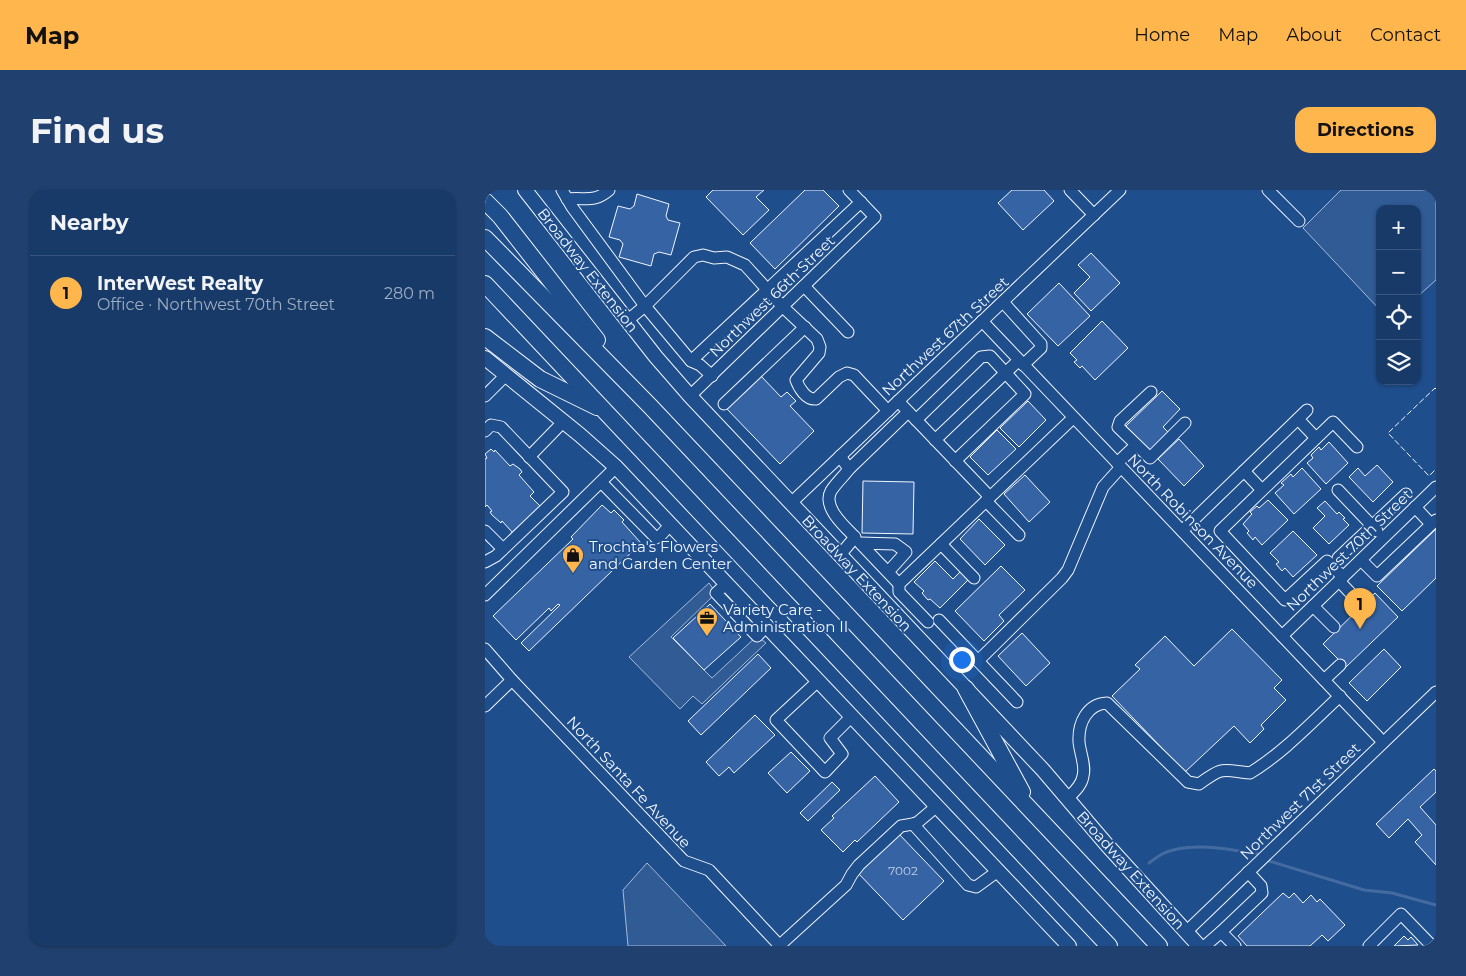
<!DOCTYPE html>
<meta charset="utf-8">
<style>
body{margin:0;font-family:Montserrat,sans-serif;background:#20416f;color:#f1f3f6}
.controls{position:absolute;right:15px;top:15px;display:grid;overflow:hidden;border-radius:10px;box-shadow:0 1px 4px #0004}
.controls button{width:45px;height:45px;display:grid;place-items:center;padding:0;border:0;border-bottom:1px solid #36547d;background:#173a69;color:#f1f3f6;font:25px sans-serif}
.you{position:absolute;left:476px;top:469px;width:18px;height:18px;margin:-12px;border:4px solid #fff;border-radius:50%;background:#1a73e8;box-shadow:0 0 0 8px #1a73e833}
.badge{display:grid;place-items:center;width:32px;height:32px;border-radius:50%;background:#ffb74d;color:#111;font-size:16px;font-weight:700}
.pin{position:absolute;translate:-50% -41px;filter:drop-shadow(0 1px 2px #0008)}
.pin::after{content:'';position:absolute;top:26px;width:18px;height:15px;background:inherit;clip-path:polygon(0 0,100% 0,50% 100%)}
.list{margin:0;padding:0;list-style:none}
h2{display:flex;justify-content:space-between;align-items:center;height:65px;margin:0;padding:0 20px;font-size:21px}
h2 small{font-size:16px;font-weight:400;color:#9eadc0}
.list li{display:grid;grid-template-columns:32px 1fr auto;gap:15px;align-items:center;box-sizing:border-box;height:75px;padding:0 20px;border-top:1px solid #36547d}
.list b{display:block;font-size:19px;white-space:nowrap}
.list p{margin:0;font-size:16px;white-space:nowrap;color:#9eadc0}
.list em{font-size:16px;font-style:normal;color:#9eadc0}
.icon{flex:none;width:28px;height:28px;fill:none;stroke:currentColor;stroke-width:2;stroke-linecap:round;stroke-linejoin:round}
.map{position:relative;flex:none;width:951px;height:756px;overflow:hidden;border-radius:15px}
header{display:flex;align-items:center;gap:30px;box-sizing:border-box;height:70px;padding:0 25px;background:#ffb74d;color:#111}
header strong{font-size:24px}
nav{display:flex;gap:28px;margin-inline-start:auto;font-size:18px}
.intro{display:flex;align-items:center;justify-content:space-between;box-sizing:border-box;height:120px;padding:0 30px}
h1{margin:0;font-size:35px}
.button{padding:12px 22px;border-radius:15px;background:#ffb74d;color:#111;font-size:18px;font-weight:700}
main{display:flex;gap:30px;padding:0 30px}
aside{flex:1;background:#173a69;border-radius:15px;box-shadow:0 1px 4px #0004}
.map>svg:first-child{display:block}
.built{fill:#305b95;stroke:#a8bbd7}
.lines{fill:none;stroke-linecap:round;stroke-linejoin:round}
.stream{stroke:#446ba0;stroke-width:3}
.building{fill:#3563a3;stroke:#f2f6ff}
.minor-casing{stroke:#f2f6ff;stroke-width:13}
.major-casing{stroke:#f2f6ff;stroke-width:16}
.highway-casing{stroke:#f2f6ff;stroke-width:18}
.minor{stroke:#1f4e8c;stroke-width:11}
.major{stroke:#1f4e8c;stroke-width:14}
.highway{stroke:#1f4e8c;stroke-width:16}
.fence{stroke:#f2f6ff;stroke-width:1;stroke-dasharray:6 2.5;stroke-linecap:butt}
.labels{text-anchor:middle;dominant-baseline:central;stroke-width:4;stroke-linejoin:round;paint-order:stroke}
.number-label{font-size:12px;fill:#c3d1e8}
.street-label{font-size:15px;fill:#f2f6ff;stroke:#1f4e8c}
.poi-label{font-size:15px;fill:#f2f6ff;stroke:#1f4e8c;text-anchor:start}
</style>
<header>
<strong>Map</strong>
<nav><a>Home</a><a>Map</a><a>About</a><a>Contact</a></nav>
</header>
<div class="intro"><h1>Find us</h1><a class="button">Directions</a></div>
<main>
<aside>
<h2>Nearby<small></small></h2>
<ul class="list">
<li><span class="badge">1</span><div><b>InterWest Realty</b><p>Office · Northwest 70th Street</p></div><em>280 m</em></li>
</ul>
</aside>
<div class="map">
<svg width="951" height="756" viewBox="0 0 951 756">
<rect width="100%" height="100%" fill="#1f4e8c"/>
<g class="built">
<polygon points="856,0 951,0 951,90 932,107 932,19 895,19 895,120 818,38"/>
<polygon points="224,393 231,403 186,447 227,488 272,446 281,453 217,514 208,506 195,519 144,467"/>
<polygon points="162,673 241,756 143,756 138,700"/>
</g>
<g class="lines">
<g class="stream">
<polyline points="784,671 879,700 907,703 951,715"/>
<path d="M664,673C668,670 672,667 677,664C703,651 745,659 773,664"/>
</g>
</g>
<g class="building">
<polygon points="228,0 279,0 271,7 284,20 258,45 221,7"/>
<polygon points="320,0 338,0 354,16 290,79 265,53"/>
<polygon points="527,0 559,0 569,11 538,40 513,13"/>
<polygon points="152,4 184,14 181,26 183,30 195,33 186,65 174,62 169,64 166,76 134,67 138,54 135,50 124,47 133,16 145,19 149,16"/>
<polygon points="606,63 635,93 606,121 589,103 605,87 593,75"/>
<polygon points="574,93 605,126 573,156 542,124"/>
<polygon points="617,131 643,158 610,190 597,176 595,178 589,172 592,170 585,163"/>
<polygon points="275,185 296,207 302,202 311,211 305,216 329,241 295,274 241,218"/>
<polygon points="677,201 695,219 678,237 685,244 667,262 641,236"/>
<polygon points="543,211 561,230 534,257 515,238"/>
<polygon points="512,240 531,259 503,285 485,267"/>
<polygon points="694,249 719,276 699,296 673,269"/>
<polygon points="844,252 863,273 841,294 822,273 828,268 826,265 834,257 836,260"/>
<polygon points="6,259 9,262 10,260 25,276 28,274 35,279 37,282 34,285 49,302 45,306 56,317 28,343 17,331 16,333 7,325 5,322 7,321 2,315 0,317 0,269 2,268 0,264"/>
<polygon points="892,275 908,292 888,312 864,287 873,278 880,286"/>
<polygon points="817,278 836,299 809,324 790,303 799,295 796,293 806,284 808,287"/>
<polygon points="540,285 565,312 544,332 519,304"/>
<polygon points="378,291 429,292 428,344 377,343"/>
<polygon points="783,310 803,330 777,355 770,347 768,350 762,343 764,341 758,334 767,324 765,322 772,316 774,318"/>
<polygon points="840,311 852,324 854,322 860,328 858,329 864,335 844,354 828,338 840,326 832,318"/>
<polygon points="117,315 126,323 129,320 139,330 137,332 156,353 44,461 36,453 75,415 73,414 66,421 64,418 31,450 8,426 88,349 86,347"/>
<polygon points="494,329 520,355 500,375 475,349"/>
<polygon points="951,339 951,388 917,421 892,396"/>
<polygon points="808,341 832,365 808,387 800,378 797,381 791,374 794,372 785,363"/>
<polygon points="450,371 468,389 476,381 484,389 455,418 445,409 443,410 437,403 439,401 429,392"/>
<polygon points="516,376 540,400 514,425 519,431 499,451 470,421"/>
<polygon points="890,403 913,427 861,477 838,454"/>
<polygon points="225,414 256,447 219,480 188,448"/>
<polygon points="747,439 797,490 789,498 801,510 776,535 779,539 765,553 749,536 700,582 627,506 655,479 650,475 680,446 709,476"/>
<polygon points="537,443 565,473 541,496 513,466"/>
<polygon points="899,459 916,477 882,511 864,493"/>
<polygon points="273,464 286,478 216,545 203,531"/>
<polygon points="270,525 290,545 249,583 244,577 234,586 221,572"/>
<polygon points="306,562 325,581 302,603 283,583"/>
<polygon points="949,579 951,581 951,602 935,617 951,635 951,675 930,652 937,645 923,629 904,648 891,634"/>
<polygon points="390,586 414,612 372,652 370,650 358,662 336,640 349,628 347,626"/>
<polygon points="347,592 355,600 323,631 315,623"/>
<polygon points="412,642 459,691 418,730 372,682"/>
<polygon points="798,703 804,708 809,703 818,713 826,705 832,712 835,709 860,735 843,751 837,745 825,756 762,756 753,746"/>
<polygon points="919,746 923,750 926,747 933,755 909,756"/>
</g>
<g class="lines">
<g class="minor-casing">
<g id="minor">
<polyline points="77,0 87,17 160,116 206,171 215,175 227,186"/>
<polyline points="585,0 609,25"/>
<polyline points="783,0 814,31"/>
<path d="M82,9C100,7 109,13 124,0"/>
<polyline points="319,96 363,142"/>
<polyline points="518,112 556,154 556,158 538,175"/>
<path d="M143,130L160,116L209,67L218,65L229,68L242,67L260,75L298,117L332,149L335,157L334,163L311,190C314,198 321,210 331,209L354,187L362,183L369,185L403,221"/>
<polyline points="497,131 898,552"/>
<polyline points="206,171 376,12"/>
<polyline points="666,202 635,231 633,237 665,268 700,233"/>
<polyline points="0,206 21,185"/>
<polyline points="205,206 390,27 364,0"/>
<polyline points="413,211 505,307"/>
<polyline points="239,214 320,137"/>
<polyline points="813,229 831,248"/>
<polyline points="431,230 496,167 505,166 540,204 470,271"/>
<polyline points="0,241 6,235 16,237 78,302 11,366 0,372"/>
<polyline points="450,250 534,170"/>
<path d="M355,266L364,279C359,286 351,293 346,301C337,317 360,337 370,347L355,365"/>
<polyline points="44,267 79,231"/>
<polyline points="632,273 651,255"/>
<polyline points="364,279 423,222"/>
<polyline points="759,281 777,300"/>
<polyline points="116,292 171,348 176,345 185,335"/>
<polyline points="853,300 892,341"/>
<polyline points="501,311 534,345"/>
<polyline points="306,313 635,0"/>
<polyline points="930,317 946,334"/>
<polyline points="0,341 18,359"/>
<polyline points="697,341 822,220"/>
<polyline points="456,354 489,388"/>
<polyline points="853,368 921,304"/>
<polyline points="876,370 892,386 951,330"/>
<polyline points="403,382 421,362 410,354 375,353 414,394"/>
<polyline points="858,387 842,371 800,410 735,341 848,232 872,257"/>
<polyline points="854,391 875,413"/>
<polyline points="241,394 231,403 272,446 282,436"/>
<polyline points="0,405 131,277"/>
<polyline points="828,416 849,437"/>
<polyline points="454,430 532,512"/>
<polyline points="443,432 414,402 414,394 588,228"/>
<polyline points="797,446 951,297"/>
<polyline points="0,459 27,490 199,671 224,680 295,756"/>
<polyline points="493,471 577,388 583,380 618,297 636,277"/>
<polyline points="839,490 855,475"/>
<polyline points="333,491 291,530 340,582 357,564 345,548 367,526"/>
<polyline points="0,516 27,490"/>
<path d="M583,608C589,602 597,595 598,586C601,576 595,563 594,552C593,533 602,514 622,513L703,592L714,594C739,576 736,580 765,583C798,563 826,533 855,506"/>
<polyline points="428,634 483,695 491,697 513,681"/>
<polyline points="701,742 951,502"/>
<polyline points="295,755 361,695 367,684 374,675 416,636 428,634 433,632 452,616"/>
<polyline points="720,756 736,742"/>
<polyline points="750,756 736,742 777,703 776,696 763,682"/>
<polyline points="884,756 916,724 947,756"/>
</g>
</g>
<g class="major-casing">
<g id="major">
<polyline points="40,0 171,167 205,206 558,580 622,655 714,756"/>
<polyline points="0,168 95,245 131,277 584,756"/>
</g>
</g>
<g class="highway-casing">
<g id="highway">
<polyline points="0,11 15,26 112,150"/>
<polyline points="0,48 165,216 674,756"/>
<polyline points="0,94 624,756"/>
<polyline points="0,147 55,189 112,217"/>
<polyline points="481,499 537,602"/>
</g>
</g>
<use href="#minor" class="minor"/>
<use href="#major" class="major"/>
<use href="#highway" class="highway"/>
<polyline class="fence" points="951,199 950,198 903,243 944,286 951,279"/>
</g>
<defs>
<g id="shop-pin" transform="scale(1.125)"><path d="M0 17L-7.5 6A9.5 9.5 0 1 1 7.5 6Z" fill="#ffb74d" stroke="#1f4e8c"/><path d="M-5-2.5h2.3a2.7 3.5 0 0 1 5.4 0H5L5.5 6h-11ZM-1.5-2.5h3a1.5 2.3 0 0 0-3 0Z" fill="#111"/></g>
<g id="office-pin" transform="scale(1.125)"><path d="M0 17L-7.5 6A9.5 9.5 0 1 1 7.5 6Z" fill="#ffb74d" stroke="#1f4e8c"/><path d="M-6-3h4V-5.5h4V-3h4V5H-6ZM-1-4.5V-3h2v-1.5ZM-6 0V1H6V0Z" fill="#111"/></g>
</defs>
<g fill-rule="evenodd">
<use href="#shop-pin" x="88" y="365"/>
<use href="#office-pin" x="222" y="428"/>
</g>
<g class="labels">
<g class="number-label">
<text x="418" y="680">7002</text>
</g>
<g class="street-label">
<text transform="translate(103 80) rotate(52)">Broadway Extension</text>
<text transform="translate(287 106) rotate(-44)">Northwest 66th Street</text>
<text transform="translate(460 146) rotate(-43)">Northwest 67th Street</text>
<text transform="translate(708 331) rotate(46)">North Robinson Avenue</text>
<text transform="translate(864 360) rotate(-44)">Northwest 70th Street</text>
<text transform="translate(372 383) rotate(47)">Broadway Extension</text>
<text transform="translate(144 592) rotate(47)">North Santa Fe Avenue</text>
<text transform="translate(815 611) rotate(-44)">Northwest 71st Street</text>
<text transform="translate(646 680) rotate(48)">Broadway Extension</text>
</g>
<g class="poi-label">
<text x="104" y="356">Trochta's Flowers<tspan x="104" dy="17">and Garden Center</tspan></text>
<text x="238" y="419">Variety Care -<tspan x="238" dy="17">Administration II</tspan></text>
</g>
</g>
</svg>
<div class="controls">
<button>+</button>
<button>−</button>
<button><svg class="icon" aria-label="locate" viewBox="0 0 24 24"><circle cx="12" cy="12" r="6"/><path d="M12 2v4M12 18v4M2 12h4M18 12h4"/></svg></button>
<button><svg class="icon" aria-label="layers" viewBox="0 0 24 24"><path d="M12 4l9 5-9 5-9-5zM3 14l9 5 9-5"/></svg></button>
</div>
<div class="you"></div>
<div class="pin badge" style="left:875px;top:439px">1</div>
</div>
</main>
